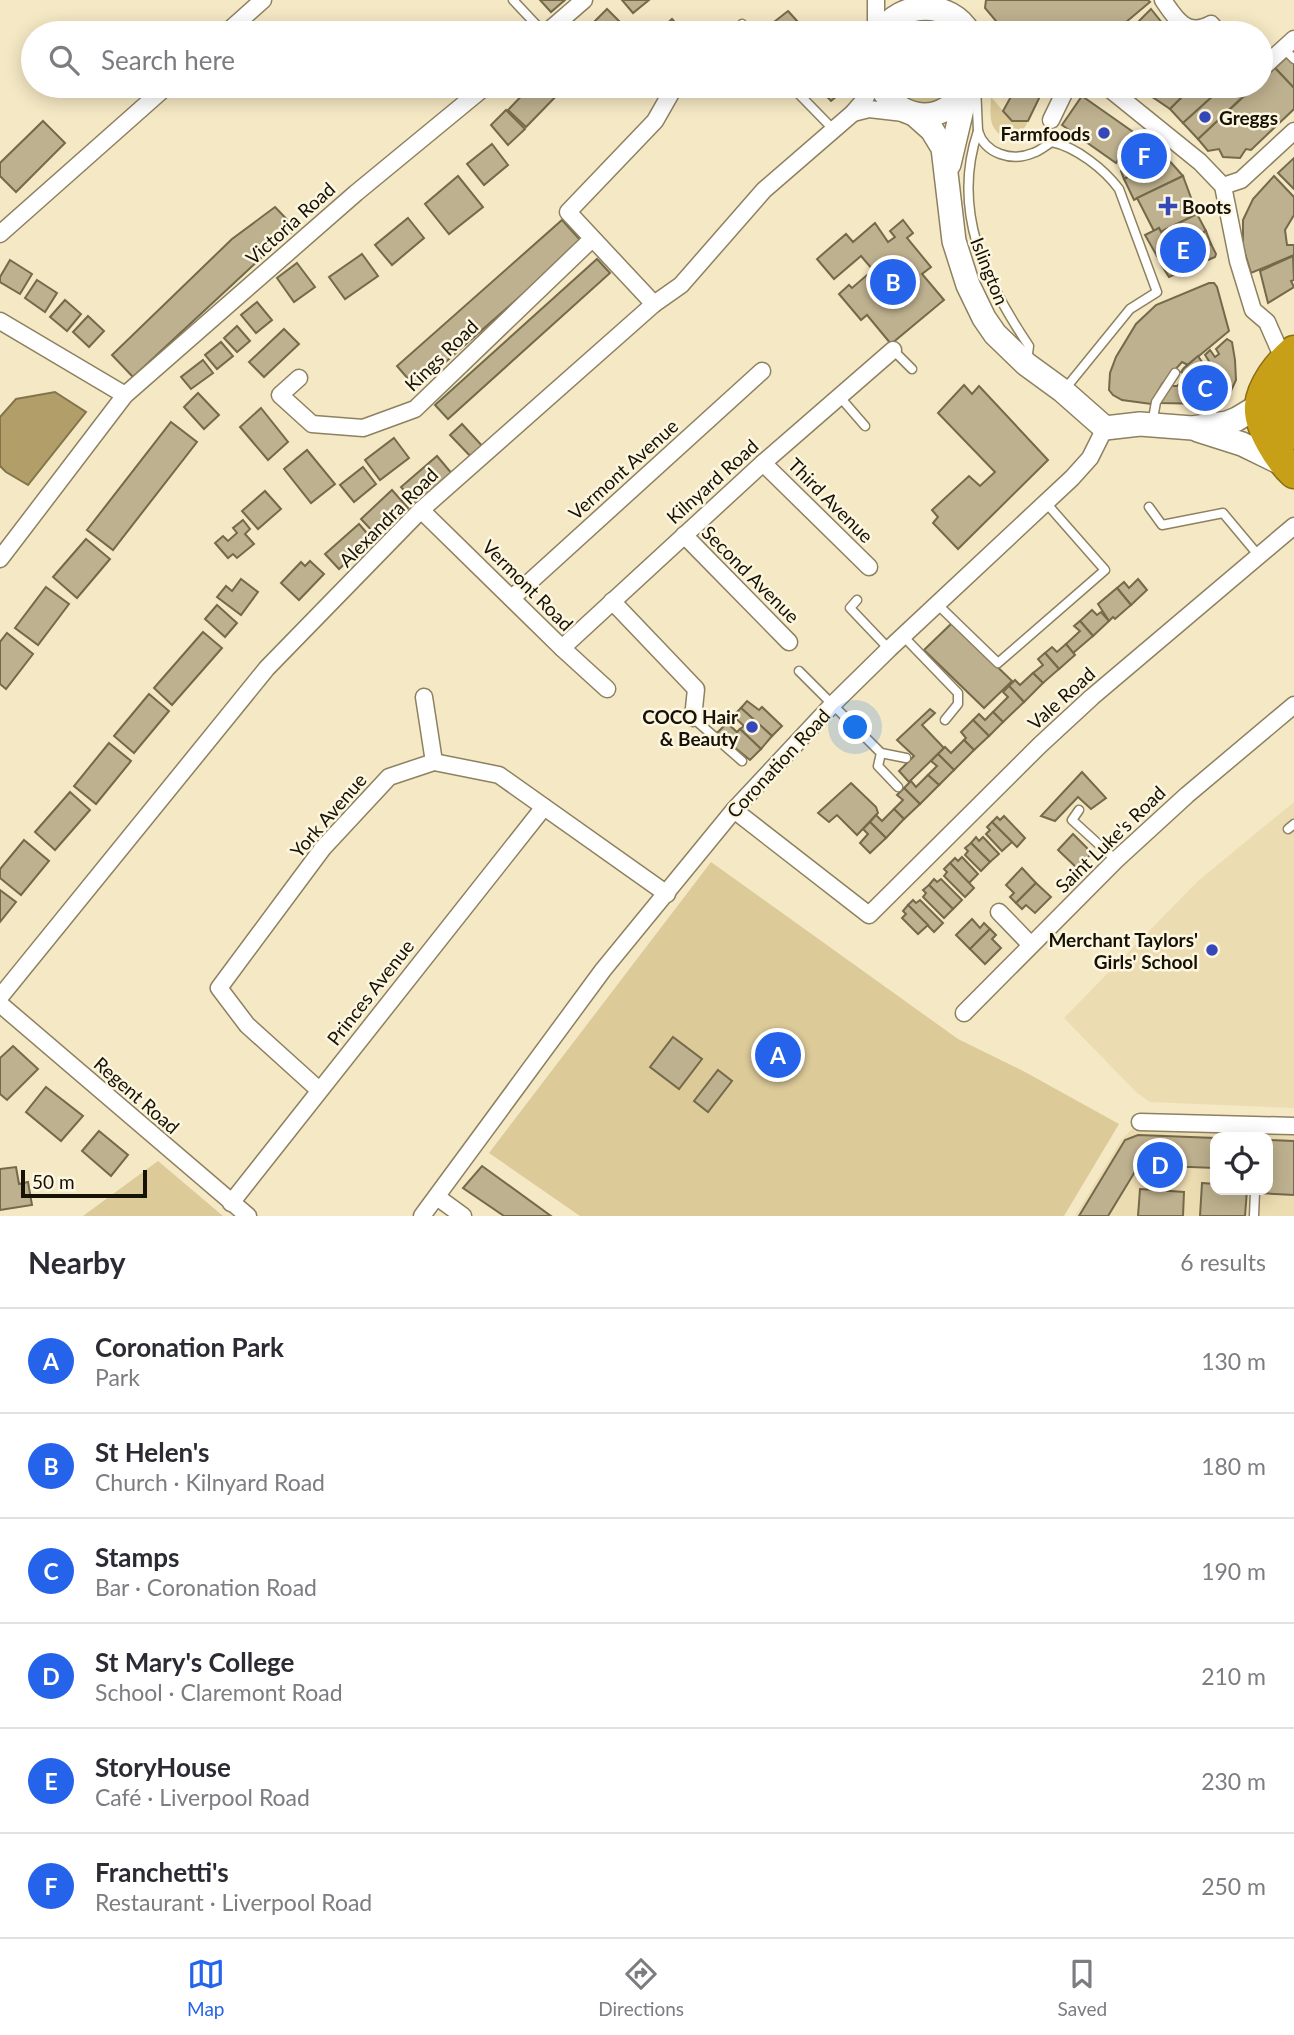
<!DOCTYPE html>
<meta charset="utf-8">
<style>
body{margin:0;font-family:Lato,sans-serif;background:#f7f7f7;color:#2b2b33}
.controls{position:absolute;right:21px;bottom:21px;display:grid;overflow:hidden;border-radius:14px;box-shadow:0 4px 18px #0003}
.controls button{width:63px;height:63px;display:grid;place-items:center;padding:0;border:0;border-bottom:2px solid #e1e1e2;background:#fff;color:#2b2b33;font:35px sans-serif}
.scale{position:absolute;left:21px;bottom:18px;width:126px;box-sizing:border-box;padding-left:7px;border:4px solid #161206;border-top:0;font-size:19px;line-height:24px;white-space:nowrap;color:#161206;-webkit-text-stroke:5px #fdf6e0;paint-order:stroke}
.you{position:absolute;left:856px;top:728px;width:24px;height:24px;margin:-18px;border:5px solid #fff;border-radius:50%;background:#1a73e8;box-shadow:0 0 0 10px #1a73e833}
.badge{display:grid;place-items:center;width:46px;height:46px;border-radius:50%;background:#2563eb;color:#fff;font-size:23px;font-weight:700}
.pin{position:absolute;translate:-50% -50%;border:4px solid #fff;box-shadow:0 2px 7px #0006}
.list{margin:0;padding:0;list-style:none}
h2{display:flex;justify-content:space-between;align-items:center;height:91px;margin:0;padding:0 28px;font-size:30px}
h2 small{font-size:23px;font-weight:400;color:#7c7c81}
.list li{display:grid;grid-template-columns:46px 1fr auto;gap:21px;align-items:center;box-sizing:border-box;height:105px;padding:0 28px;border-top:2px solid #e1e1e2}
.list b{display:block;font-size:26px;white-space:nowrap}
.list p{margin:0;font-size:23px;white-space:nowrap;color:#7c7c81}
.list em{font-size:23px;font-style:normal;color:#7c7c81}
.icon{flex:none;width:38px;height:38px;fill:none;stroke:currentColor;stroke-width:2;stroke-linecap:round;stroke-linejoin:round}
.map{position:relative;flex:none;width:1294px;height:1216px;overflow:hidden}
.search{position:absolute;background:#fff;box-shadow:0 4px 18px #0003;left:21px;right:21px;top:21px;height:77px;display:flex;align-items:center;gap:18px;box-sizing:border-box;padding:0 24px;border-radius:38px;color:#7c7c81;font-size:26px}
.sheet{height:721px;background:#fff}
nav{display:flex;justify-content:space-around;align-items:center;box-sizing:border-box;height:98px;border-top:2px solid #e1e1e2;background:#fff;font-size:19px;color:#7c7c81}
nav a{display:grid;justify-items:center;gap:4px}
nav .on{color:#2563eb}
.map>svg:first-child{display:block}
.built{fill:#ecdcb2;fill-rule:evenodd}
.green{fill:#dcca99}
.water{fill:#b19e68;stroke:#82744b;stroke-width:2}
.building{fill:#beb18f;stroke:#746949;stroke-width:2}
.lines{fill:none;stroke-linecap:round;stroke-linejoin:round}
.lane-casing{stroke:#8d8160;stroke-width:11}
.street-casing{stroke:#8d8160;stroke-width:19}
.secondary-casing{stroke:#8d8160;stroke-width:26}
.highway-casing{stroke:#896e12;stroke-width:33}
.lane{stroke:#fff;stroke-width:8}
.street{stroke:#fff;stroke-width:16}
.secondary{stroke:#fff;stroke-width:23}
.highway{stroke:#c7a018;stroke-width:30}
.poi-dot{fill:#3548ba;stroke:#fdf6e0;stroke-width:2.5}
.labels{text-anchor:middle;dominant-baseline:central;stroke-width:5;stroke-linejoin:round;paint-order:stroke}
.poi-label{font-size:19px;font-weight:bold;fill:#161206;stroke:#fdf6e0;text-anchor:end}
.street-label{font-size:19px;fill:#161206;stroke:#fdf6e0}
</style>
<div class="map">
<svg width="1294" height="1216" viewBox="0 0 1294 1216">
<rect width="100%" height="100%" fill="#f5e8c4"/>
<g class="built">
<polygon points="1294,802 1294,1108 1150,1102 1137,1093 1064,1018 1198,881"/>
<path d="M1133,1128L1294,1134V1216H1075L1121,1140ZM1215,1137H1268V1190H1215Z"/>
</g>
<g class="green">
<polygon points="939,19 956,33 893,33 907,21"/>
<path d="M891,86H957C933,115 916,106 891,86Z"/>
<path d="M991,97L1012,121H1028C1022,137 1002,144 993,126C989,118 991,106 991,97Z"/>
<polygon points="711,862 958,1039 1025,1072 1119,1124 1064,1216 580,1216 489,1153"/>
<polygon points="158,1161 223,1216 83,1216"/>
</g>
<polygon class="water" points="55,392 86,412 28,485 6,472 0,466 0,417 16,399"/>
<g class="building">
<polygon points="540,0 565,0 551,12"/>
<polygon points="622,0 649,0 633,13"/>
<polygon points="986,0 1148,0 1150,2 1113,33 1006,33 985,8"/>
<polygon points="607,9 631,33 594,33 588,28"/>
<polygon points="1151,9 1167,29 1162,33 1127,33"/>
<polygon points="788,11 808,33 770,33 765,29"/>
<polygon points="672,19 684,32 657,33"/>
<polygon points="1289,55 1294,60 1294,88 1275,68"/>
<polygon points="1275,68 1294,88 1294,109 1251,150 1246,149 1240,158 1223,157 1219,149 1208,151 1198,139 1255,86 1261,86 1261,81"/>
<polygon points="531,86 566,86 526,127 508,110"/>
<polygon points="817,86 849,86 831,101"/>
<polygon points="1002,86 1045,86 1028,121 1012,121 1003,111 1013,93"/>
<polygon points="1146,86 1166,86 1154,98 1142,90"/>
<polygon points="1166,86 1193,86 1170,109 1154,98"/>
<polygon points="1193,86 1224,86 1183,123 1170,109"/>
<polygon points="1224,86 1248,86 1251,89 1198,139 1183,123"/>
<polygon points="1082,96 1146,141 1130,163 1120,156 1116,163 1062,125"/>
<polygon points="506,110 525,129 508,145 491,125"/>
<polygon points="43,121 65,143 16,192 0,176 0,163"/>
<polygon points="1146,141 1158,148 1140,171 1124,179 1121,171 1130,163"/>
<polygon points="492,144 508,165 484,185 467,164"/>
<polygon points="1158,148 1183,176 1134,200 1124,179 1140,171"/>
<polygon points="1294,158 1294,189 1278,173"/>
<polygon points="458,176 483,207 449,234 425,204"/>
<polygon points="1183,176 1197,214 1161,232 1159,228 1154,231 1137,198"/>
<polygon points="1274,176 1294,197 1294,215 1285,230 1287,245 1294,245 1294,255 1251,273 1243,247 1243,220 1253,199"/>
<polygon points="275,207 296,229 261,258 133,377 112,355 232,239"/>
<polygon points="1197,214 1206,231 1157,256 1145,235 1159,228 1161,232"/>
<polygon points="408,218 424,238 392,265 375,245"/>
<polygon points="562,220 582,242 416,388 397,366"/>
<polygon points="903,220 913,233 907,238 931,267 922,274 944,300 891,344 867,315 861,320 839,294 849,285 852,288 873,270 861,256 834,279 817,259 846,234 853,242 875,223 888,242 895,237 890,231"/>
<polygon points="1206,231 1211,244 1162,266 1157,256"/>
<polygon points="1211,244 1216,254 1215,257 1169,277 1162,266"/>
<polygon points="362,254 378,276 345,299 329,277"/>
<polygon points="1293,256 1294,280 1291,281 1294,287 1268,303 1260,271"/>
<polygon points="597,259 610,273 448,419 435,405"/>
<polygon points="10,260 32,274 20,294 0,282 0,277"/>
<polygon points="297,263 315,287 294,302 277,278"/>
<polygon points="37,280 57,293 45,312 25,298"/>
<polygon points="1209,283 1214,283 1217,287 1229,331 1188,365 1182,362 1162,384 1151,404 1122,400 1113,395 1109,390 1110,373 1116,357 1136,324 1156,305"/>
<polygon points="65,300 81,314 67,331 50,317"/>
<polygon points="257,302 272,320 256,333 241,315"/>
<polygon points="88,316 104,331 89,347 73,332"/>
<polygon points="237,326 250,341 237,352 224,338"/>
<polygon points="284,329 299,344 264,377 249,362"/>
<polygon points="1227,339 1232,342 1235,360 1236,380 1230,393 1223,400 1210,404 1160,403 1170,386 1177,386 1188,376 1181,372 1184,368 1198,356 1204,365 1209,361 1205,355 1210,350 1215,357 1219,354 1216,349"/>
<polygon points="221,342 233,356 217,369 205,355"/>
<polygon points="203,360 213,373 191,389 181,377"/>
<polygon points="964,385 972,394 979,386 1048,460 958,549 933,523 938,517 932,510 969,476 980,486 995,472 938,413"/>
<polygon points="198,393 219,415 204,429 184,407"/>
<polygon points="261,408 288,442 268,460 240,427"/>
<polygon points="171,422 197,442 113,550 87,530"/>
<polygon points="462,424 485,449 474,460 450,435"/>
<polygon points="394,438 409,458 380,480 365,460"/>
<polygon points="307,450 335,484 311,503 284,469"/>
<polygon points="437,456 453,475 418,506 401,487"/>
<polygon points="363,467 376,484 354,502 340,485"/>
<polygon points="392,490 408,508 377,536 361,519"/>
<polygon points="265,491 281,509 258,529 242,511"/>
<polygon points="243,520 250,529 245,534 254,544 237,558 233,554 228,558 215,543 223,536 228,541 237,533 233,528"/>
<polygon points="359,524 372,539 339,569 325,554"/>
<polygon points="86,539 110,559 77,598 53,577"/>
<polygon points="310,561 324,574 299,600 281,583 301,562 305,566"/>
<polygon points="241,579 258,592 241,615 217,597 226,586 232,591"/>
<polygon points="1138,579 1147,590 1131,605 1117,588 1124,582 1129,588"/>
<polygon points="46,587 69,604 38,645 15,628"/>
<polygon points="1117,588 1131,605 1115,619 1113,617 1109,621 1098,604"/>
<polygon points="217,605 237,623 225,637 205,619"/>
<polygon points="1092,610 1097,615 1101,612 1109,621 1093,636 1080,621"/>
<polygon points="1080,621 1093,636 1073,653 1066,644 1080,631 1074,626"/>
<polygon points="952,623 1012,681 984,708 924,650"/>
<polygon points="203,632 222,648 172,705 154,688"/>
<polygon points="7,633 33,654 6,689 0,684 0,642"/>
<polygon points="1066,644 1075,655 1059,669 1045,653 1052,647 1057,652"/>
<polygon points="1045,653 1059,669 1043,683 1033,673 1043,665 1038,659"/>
<polygon points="1033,673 1043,683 1024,702 1009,686 1015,680 1020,685"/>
<polygon points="1009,686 1024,702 1003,722 993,712 1008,697 1003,692"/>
<polygon points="149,694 169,711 134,753 114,736"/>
<polygon points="747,701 759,710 762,707 782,726 772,736 741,708"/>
<polygon points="741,708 772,736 761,749 740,729 744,726 733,716"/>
<polygon points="930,709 935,713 922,725 944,748 909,782 899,771 914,756 897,740"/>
<polygon points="993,712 1003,722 989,736 973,720 979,714 985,720"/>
<polygon points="973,720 989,736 974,750 964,740 966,738 961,732"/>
<polygon points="727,723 737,732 740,729 761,749 750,760 717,733"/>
<polygon points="964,740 974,750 954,770 938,754 945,747 951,753"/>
<polygon points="109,743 131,761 96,804 74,786"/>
<polygon points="938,754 954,770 939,785 928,775 937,766 931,761"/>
<polygon points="1082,772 1106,798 1091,809 1078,797 1055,821 1041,816"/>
<polygon points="928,775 939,785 920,804 904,788 911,781 916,787"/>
<polygon points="851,783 876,807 878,813 857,835 837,815 829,822 818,813"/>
<polygon points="904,788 920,804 904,819 894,809 903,800 897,795"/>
<polygon points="70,792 90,810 55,850 35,832"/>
<polygon points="894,809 904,819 886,838 870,822 876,815 882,821"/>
<polygon points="1004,816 1025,838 1017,847 992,822 997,817 1000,820"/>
<polygon points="870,822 886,838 870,853 860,843 868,834 863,829"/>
<polygon points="992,822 1012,842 1002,851 986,834 990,830 987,827"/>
<polygon points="1073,834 1092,853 1077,868 1058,850"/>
<polygon points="976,837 979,841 983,837 999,854 990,862 971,843"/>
<polygon points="24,840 49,861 21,895 0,878 0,869"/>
<polygon points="971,843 990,862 981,871 965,855 968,851 965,848"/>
<polygon points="962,857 978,874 969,883 950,863 955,858 958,861"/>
<polygon points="950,863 974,888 965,897 944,876 947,872 944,869"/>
<polygon points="1022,868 1036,883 1016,903 1010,897 1014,893 1006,885"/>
<polygon points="934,879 937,882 941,879 962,900 953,909 929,885"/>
<polygon points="1036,883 1051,897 1035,913 1026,905 1022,909 1016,903"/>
<polygon points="929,885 953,909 944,918 923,897 926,893 923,890"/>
<polygon points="0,890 16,902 0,922"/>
<polygon points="913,900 916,903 920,900 943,923 934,932 908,905"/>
<polygon points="908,905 928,925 918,934 902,918 906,914 903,911"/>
<polygon points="972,919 980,928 984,923 990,929 970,949 956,935"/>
<polygon points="990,929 996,935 992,939 1001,948 985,964 970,949"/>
<polygon points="673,1037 702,1059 679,1089 650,1067"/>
<polygon points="13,1046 38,1069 7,1100 0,1094 0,1058"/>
<polygon points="718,1070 732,1081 708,1112 694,1101"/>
<polygon points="46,1087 83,1116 61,1141 26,1112"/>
<polygon points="99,1131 128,1155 111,1176 82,1151"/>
<polygon points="1138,1135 1215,1138 1215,1168 1139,1165 1108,1216 1079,1216 1125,1140"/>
<polygon points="1268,1140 1294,1141 1294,1195 1259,1193 1259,1190 1268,1190"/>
<polygon points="482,1166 551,1216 504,1216 463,1188"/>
<polygon points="16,1167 19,1184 28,1182 32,1205 0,1210 0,1169"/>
<polygon points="1202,1183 1215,1184 1215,1190 1247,1190 1245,1216 1200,1216"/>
<polygon points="1140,1189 1184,1192 1183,1216 1138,1216"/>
</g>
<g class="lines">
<g class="lane-casing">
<g id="lane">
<polyline points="513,0 544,33"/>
<polyline points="742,24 747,33"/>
<polyline points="1284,49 1294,59"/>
<polyline points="791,86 833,129"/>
<path d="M976,86L978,131C985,154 1012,162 1033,153C1040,151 1046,145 1052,142C1076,147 1104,169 1119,189L1157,292L1130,309L1065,389"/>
<path d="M978,131C951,210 985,281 1029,346L1027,361"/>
<polyline points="893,350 912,369"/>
<polyline points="839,396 865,426"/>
<polyline points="1152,424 1156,402 1175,373"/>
<polyline points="1149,507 1162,525 1223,513 1259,556"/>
<polyline points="857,600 850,608 889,649"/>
<polyline points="937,604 998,663 1105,570 1047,504"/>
<polyline points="903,636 958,693 958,704 945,720"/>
<polyline points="799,671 881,753 878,766 898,787"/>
<polyline points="693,718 742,761"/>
<polyline points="881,753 906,758"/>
<polyline points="1079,810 1072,820 1116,860"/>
<polyline points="1288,829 1294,824"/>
<polyline points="1254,1216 1255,1192"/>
</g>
</g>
<g class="street-casing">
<g id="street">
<polyline points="876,0 876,33"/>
<path d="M1163,0C1175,18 1187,38 1211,24L1219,33"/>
<polyline points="226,33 263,0"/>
<polyline points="546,33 584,0"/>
<polyline points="1261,69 1294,39"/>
<polyline points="1106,86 1200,162 1223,186 1238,261 1253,310 1267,322 1278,347 1286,358"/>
<polyline points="853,113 869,109 904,113"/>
<polyline points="1051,120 1066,89 1072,86"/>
<polyline points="1223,186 1241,180 1294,131"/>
<polyline points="0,234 167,86"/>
<polyline points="654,304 568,212 655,121 675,86"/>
<polyline points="0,321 125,395"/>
<polyline points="299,378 280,395 312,424 363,428 415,409 592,239"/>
<polyline points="763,463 869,567"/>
<polyline points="421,510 562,648 607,689"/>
<polyline points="684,535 789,642"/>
<polyline points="0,559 125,395 356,193 486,86"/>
<polyline points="512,598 762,371"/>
<polyline points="612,601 696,689 693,718"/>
<polyline points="562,648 763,463 893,350"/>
<polyline points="424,697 434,762"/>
<polyline points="734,810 869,915 1040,745 1092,697 1294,526"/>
<polyline points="999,912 1031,945"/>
<polyline points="0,997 267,668 421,510 654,304 681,285 764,190 853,113 865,99 871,86"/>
<polyline points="0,1004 248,1216"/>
<polyline points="964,1013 1116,860 1187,795 1294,705"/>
<polyline points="319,1090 247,1025 219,988 323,848 389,777 434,762 499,775 667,894"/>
<polyline points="1140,1122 1294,1126"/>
<polyline points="437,1197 463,1216"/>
<polyline points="231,1203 544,807"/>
<polyline points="422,1216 603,970 734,810 833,704 889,649 1072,478 1090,458 1105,428"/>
</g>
</g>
<g class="secondary-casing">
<g id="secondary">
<path d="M881,33C900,0 951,0 969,33"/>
<path d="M881,86C900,124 948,125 966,86"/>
<polyline points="914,114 932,130 943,148 954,241 968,285 984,318 995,334 1026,364 1063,391 1105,428 1140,424 1192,428 1227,423 1237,419 1272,398"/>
<polyline points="949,164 966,92"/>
<polyline points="1198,430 1242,444 1285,465"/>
</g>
</g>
<g class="highway-casing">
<g id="highway">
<path d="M1294,351C1279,364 1262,386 1260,406C1258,426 1280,460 1294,473"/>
<polyline points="1294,382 1286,390 1285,406 1294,434"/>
</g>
</g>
<use href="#lane" class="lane"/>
<use href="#street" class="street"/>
<use href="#secondary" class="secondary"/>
<use href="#highway" class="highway"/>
</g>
<g class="poi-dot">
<circle cx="1205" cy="117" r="7"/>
<circle cx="1104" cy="133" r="7"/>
<path d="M1164.5 195.5h7v7h7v7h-7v7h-7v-7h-7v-7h7z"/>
<circle cx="752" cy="727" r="7"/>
<circle cx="1212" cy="950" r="7"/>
</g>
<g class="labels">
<g class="poi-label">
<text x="1219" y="117" text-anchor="start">Greggs</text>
<text x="1090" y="133">Farmfoods</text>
<text x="1182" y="206" text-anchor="start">Boots</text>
<text x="738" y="716">COCO Hair<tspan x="738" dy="22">&amp; Beauty</tspan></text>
<text x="1198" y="939">Merchant Taylors'<tspan x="1198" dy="22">Girls' School</tspan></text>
</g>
<g class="street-label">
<text transform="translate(290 223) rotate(-42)">Victoria Road</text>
<text transform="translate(990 271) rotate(68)">Islington</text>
<text transform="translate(441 355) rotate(-44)">Kings Road</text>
<text transform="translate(623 469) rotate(-42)">Vermont Avenue</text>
<text transform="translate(712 481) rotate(-42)">Kilnyard Road</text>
<text transform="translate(831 500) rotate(45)">Third Avenue</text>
<text transform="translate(388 517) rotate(-45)">Alexandra Road</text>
<text transform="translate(751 574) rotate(45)">Second Avenue</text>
<text transform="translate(528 585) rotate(45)">Vermont Road</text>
<text transform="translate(1061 698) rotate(-42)">Vale Road</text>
<text transform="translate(778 763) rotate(-47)">Coronation Road</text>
<text transform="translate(328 815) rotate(-49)">York Avenue</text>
<text transform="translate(1110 839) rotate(-44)">Saint Luke's Road</text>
<text transform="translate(370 992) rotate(-52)">Princes Avenue</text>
<text transform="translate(137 1095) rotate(41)">Regent Road</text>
</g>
</g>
</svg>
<div class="controls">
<button><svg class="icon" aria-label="locate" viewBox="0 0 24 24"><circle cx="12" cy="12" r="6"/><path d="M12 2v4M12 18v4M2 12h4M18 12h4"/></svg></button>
</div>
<div class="scale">50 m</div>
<div class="you"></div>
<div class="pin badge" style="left:778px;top:1055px">A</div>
<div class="pin badge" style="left:893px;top:282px">B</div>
<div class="pin badge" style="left:1205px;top:388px">C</div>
<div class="pin badge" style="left:1160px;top:1165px">D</div>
<div class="pin badge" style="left:1183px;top:250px">E</div>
<div class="pin badge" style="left:1144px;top:156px">F</div>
<div class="search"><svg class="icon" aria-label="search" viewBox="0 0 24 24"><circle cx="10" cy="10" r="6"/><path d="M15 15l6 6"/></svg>Search here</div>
</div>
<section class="sheet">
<h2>Nearby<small>6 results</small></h2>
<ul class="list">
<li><span class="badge">A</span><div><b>Coronation Park</b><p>Park</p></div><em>130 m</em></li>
<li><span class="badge">B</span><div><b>St Helen's</b><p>Church · Kilnyard Road</p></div><em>180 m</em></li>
<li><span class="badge">C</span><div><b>Stamps</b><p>Bar · Coronation Road</p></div><em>190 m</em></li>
<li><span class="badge">D</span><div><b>St Mary's College</b><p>School · Claremont Road</p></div><em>210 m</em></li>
<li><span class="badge">E</span><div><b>StoryHouse</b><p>Café · Liverpool Road</p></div><em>230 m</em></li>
<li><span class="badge">F</span><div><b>Franchetti's</b><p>Restaurant · Liverpool Road</p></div><em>250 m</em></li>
</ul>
</section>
<nav>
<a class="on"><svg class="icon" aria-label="map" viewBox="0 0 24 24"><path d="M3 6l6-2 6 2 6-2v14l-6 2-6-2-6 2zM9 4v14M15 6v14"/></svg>Map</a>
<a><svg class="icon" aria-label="directions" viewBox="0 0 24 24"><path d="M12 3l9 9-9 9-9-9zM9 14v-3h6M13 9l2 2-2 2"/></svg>Directions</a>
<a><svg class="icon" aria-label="saved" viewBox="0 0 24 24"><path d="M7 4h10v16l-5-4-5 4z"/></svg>Saved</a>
</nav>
